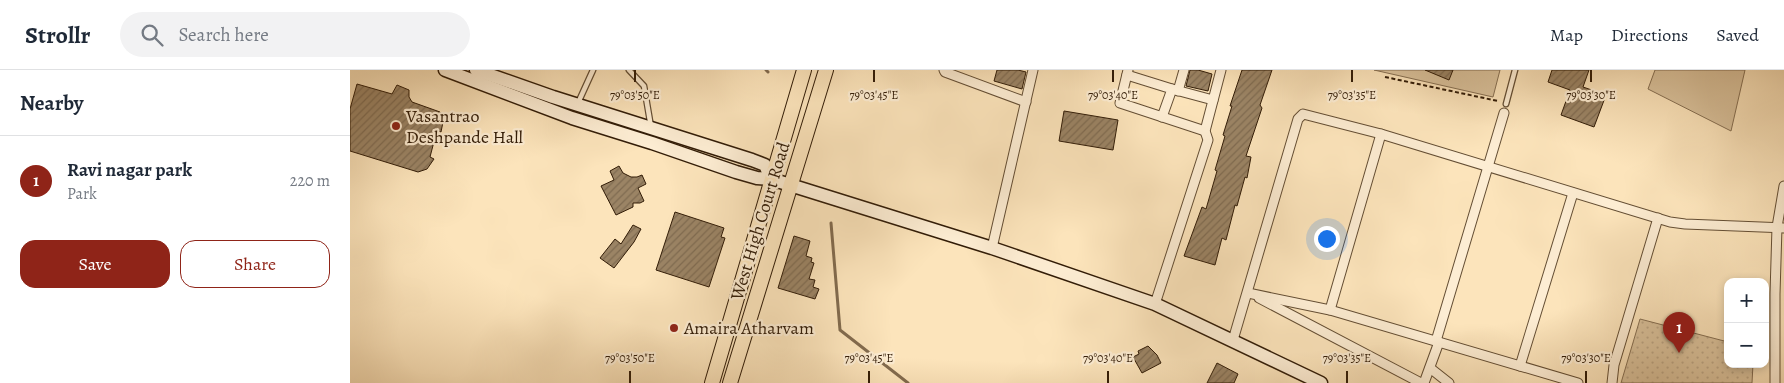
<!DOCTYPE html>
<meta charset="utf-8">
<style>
body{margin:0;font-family:Alegreya,serif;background:#f2f2f3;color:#1f2937}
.controls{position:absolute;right:15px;bottom:15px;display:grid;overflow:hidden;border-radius:10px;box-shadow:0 2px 8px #0003}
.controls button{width:45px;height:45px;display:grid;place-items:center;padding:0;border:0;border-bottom:1px solid #e0e1e3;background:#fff;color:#1f2937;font:25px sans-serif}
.you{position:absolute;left:976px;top:168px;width:18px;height:18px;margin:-12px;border:4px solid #fff;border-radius:50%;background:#1a73e8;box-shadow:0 0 0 8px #1a73e833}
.badge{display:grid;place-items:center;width:32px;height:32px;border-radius:50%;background:#8f2418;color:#fff;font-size:16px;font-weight:700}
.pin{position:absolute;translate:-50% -41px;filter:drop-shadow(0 1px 2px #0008)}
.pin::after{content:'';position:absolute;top:26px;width:18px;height:15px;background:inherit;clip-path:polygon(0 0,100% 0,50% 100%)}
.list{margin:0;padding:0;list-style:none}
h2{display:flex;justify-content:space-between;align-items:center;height:65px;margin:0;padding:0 20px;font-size:21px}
h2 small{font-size:16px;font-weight:400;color:#747a83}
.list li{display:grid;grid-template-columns:32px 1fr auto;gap:15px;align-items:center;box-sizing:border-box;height:90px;padding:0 20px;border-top:1px solid #e0e1e3}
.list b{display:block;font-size:19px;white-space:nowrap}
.list p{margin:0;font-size:16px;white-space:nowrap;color:#747a83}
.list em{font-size:16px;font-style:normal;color:#747a83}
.actions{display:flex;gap:10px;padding:15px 20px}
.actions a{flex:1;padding:11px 0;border:1px solid #8f2418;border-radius:15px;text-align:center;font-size:18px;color:#8f2418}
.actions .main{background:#8f2418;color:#fff}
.icon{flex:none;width:28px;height:28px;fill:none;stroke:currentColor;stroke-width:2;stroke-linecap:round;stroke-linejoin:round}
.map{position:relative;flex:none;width:1434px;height:313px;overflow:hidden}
header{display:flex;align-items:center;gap:30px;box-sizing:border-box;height:70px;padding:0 25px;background:#fff;border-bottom:1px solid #e0e1e3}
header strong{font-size:24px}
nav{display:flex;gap:28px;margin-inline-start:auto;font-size:18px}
.search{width:350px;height:45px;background:#f2f2f3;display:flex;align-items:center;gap:12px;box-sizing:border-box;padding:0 18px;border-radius:28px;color:#747a83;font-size:19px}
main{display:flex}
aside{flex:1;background:#fff}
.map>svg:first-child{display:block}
.grass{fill:#dac29c;stroke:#866f52}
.park{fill:url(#park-dots);stroke:#866f52}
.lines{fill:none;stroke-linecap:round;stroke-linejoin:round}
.stream{stroke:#826b4e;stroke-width:3}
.building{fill:url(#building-hatch);stroke:#321c07}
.service-casing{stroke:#644e34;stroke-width:7}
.minor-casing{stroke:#644e34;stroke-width:11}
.secondary-casing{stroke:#321c07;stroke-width:15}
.primary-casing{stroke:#321c07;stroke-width:16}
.path{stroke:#321c07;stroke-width:2;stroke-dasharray:4 2.5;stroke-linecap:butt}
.service{stroke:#fdedd3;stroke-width:4.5}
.minor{stroke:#fdedd3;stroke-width:9}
.secondary{stroke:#fdedd3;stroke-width:12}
.primary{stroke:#fce4bb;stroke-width:14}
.ticks{fill:none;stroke:#321c07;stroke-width:2}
.poi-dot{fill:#8f2418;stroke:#fdedd3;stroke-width:2}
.labels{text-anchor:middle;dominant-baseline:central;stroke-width:4.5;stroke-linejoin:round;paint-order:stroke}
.poi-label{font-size:18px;fill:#321c07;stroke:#fdedd3;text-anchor:start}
.street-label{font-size:18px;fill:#321c07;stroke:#fdedd3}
.ticks-label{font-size:12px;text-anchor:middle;fill:#321c07;stroke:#fdedd3;stroke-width:4.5;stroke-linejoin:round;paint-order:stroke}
</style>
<header>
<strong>Strollr</strong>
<div class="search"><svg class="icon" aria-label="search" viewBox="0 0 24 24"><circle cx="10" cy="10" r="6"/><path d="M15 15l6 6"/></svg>Search here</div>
<nav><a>Map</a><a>Directions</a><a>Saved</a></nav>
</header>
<main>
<aside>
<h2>Nearby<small></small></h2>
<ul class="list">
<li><span class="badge">1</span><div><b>Ravi nagar park</b><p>Park</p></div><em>220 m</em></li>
</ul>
<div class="actions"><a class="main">Save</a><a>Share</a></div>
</aside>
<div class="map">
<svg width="1434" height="313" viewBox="0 0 1434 313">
<defs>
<pattern id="park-dots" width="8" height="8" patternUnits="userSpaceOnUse" patternTransform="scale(1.25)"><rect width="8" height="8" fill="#dac29c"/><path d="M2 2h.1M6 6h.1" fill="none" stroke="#bca685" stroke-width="1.8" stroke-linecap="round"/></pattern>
<pattern id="building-hatch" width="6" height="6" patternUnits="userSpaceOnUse" patternTransform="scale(1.25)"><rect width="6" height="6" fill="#9b8465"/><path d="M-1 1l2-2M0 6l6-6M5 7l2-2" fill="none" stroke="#7f6b51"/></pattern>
</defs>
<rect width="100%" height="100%" fill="#fce4bb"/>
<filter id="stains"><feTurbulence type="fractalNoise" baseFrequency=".004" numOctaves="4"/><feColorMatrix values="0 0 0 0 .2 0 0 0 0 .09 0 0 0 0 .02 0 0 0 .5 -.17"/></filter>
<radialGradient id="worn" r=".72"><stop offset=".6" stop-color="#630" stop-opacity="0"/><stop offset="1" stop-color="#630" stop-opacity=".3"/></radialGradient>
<g class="grass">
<polygon points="1024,0 1150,0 1143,27"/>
<polygon points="1305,0 1395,0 1381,61 1298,19"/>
</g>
<polygon class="park" points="1290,249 1378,272 1378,294 1403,294 1402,313 1271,313"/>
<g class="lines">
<g class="stream">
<polyline points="416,0 418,2"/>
<polyline points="481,153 490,260 558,313"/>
</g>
</g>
<g class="building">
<polygon points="647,0 668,0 676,2 672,19 644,11"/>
<polygon points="840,0 848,0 862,4 858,21 836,16"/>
<polygon points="892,0 922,0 910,35 912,38 896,86 901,87 897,108 895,107 887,136 885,135 876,170 872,168 865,195 834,186 852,137 856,139 867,101 865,100 875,66 873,65 882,36 880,36"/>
<polygon points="1075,0 1103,0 1099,10"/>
<polygon points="1202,0 1239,0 1233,17 1256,25 1244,57 1211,45 1220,20 1198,12"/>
<polygon points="7,14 42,24 47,15 59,20 59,27 62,32 90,42 93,52 91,62 87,60 80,87 84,89 77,99 68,102 0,81 0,39"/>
<polygon points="714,41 768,50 763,80 709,71"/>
<polygon points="269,96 273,103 281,107 287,107 292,105 296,114 288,118 294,131 290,133 283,133 283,137 266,145 251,116 264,110 260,101"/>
<polygon points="325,142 374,158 371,167 375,168 359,217 306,200"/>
<polygon points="283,155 291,159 284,172 264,198 250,188 265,169 271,174"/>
<polygon points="444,166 460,171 456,186 462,188 461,192 464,193 459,209 465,210 463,217 469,219 465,229 428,218"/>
<polygon points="798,276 807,285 811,293 792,303 783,287 789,284 788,281"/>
<polygon points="867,293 888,304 884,313 857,313"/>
</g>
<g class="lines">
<g class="service-casing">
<g id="service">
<polyline points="279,0 294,16 301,57"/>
<polyline points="228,33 243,0"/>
<polyline points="1156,34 1165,0"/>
</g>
</g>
<g class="minor-casing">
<g id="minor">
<polyline points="594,0 595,2 676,32"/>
<polyline points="778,0 770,33 855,61"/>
<polyline points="777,5 822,19 812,47"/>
<polyline points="822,19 863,30"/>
<polyline points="828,21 834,0"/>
<polyline points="642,178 683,0"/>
<polyline points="898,223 980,240 1228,313"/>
<polyline points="909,228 1071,313"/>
<polyline points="805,234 858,70 855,61 871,0"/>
<polyline points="980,240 1031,64"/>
<polyline points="883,270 948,49 953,44 1031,64 1320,152 1335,154 1434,158"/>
<polyline points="1086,271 1154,43"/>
<polyline points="1170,296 1223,123"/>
<polyline points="1080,298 1099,313"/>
<polyline points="1074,313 1089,272"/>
<polyline points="1262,313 1264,295 1308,148"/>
<polyline points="1425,313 1425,224 1427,157 1434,116"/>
</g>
</g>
<g class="secondary-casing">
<g id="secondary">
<polyline points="95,0 222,48 302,73 386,102 407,108 421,109 642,178 805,234 971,313"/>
<polyline points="126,0 203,27 402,90 415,95 421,109"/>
</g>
</g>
<g class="primary-casing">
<g id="primary">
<polyline points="362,313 454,0"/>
<polyline points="380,313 476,0"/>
</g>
</g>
<polyline class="path" points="1035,7 1148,31"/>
<use href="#service" class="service"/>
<use href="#minor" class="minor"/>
<use href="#secondary" class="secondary"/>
<use href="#primary" class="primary"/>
</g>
<path class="ticks" d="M285,12V0M524,12V0M763,12V0M1002,12V0M1241,12V0M280,313V301M519,313V301M758,313V301M997,313V301M1236,313V301"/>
<g class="poi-dot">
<circle cx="46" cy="56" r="5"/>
<circle cx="324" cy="258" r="5"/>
</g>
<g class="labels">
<g class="poi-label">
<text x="56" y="46">Vasantrao<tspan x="56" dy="21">Deshpande Hall</tspan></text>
<text x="334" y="258">Amaira Atharvam</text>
</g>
<g class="street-label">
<text transform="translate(410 151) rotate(-73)">West High Court Road</text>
</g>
</g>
<g class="ticks-label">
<text x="285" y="29">79°03'50"E</text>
<text x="524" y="29">79°03'45"E</text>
<text x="763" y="29">79°03'40"E</text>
<text x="1002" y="29">79°03'35"E</text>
<text x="1241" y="29">79°03'30"E</text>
<text x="280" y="292">79°03'50"E</text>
<text x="519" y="292">79°03'45"E</text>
<text x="758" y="292">79°03'40"E</text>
<text x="997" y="292">79°03'35"E</text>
<text x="1236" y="292">79°03'30"E</text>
</g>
<rect width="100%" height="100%" filter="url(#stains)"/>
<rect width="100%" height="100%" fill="url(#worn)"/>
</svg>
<div class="controls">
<button>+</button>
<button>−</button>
</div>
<div class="you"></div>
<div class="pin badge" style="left:1329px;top:283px">1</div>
</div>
</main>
